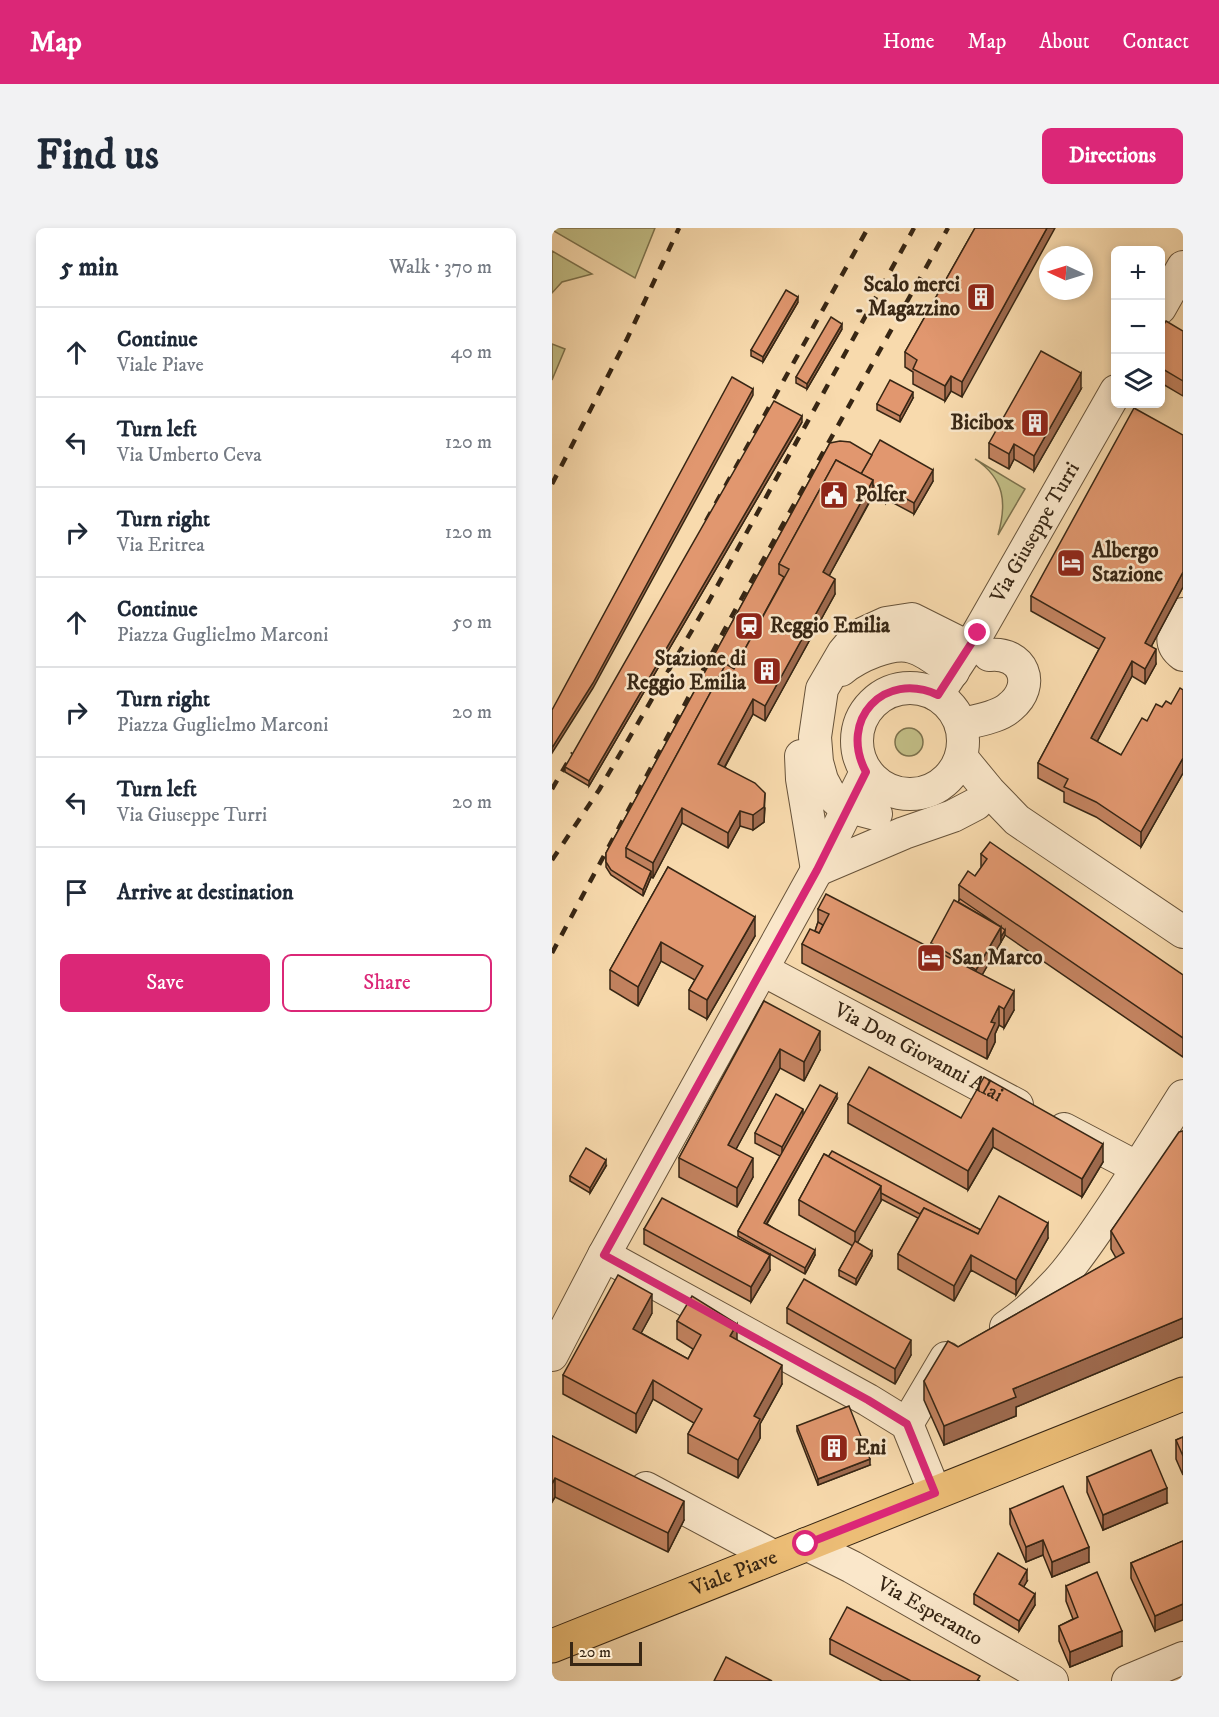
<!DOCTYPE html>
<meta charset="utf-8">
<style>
body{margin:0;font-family:"IM FELL DW Pica",serif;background:#f2f2f3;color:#1f2937}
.controls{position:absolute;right:18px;top:18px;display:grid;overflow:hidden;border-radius:9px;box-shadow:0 3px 9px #0003}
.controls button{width:54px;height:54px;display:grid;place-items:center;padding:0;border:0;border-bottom:2px solid #e0e1e3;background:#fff;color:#1f2937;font:30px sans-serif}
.compass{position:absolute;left:487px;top:18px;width:54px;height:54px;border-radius:50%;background:#fff;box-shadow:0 3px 9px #0003;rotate:274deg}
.scale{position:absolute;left:18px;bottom:15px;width:72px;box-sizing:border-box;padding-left:6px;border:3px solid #372614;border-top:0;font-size:16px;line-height:21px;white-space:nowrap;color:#372614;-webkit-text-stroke:4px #fae7ca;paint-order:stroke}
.stop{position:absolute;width:18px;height:18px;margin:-14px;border:4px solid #db2777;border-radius:50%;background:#fff}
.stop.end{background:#db2777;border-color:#fff;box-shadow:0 2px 6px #0008}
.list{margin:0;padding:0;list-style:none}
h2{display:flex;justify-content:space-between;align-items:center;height:78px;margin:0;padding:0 24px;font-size:26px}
h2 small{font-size:20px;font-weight:400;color:#747a83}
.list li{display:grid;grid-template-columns:39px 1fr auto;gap:18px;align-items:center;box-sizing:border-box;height:90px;padding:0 24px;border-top:2px solid #e0e1e3}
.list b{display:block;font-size:22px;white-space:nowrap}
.list p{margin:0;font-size:20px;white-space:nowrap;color:#747a83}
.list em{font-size:20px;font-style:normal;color:#747a83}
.actions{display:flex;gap:12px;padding:18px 24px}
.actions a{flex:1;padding:14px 0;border:2px solid #db2777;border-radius:9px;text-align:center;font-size:21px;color:#db2777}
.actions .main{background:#db2777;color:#fff}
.icon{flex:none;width:33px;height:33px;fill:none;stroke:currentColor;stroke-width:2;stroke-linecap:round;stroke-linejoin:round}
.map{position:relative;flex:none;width:631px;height:1453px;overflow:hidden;border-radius:9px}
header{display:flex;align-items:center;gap:36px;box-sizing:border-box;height:84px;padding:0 30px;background:#db2777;color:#fff}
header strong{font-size:28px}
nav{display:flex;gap:33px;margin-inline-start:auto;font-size:21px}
.intro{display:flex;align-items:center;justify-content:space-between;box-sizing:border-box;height:144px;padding:0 36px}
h1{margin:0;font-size:42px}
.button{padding:15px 27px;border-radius:9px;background:#db2777;color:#fff;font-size:21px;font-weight:700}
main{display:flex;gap:36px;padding:0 36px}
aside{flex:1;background:#fff;border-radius:9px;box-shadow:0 3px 9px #0003}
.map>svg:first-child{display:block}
.green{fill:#c2be86;stroke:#7c724d;stroke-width:1.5}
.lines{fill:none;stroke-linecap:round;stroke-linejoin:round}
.minor-casing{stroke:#67533a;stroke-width:34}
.major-casing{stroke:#372614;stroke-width:35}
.minor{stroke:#fae7ca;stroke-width:32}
.major{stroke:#ecbd76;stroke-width:33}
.rail{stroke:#372614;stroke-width:4.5;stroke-dasharray:10 10;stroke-linecap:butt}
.wall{fill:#c2825f;stroke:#372614;stroke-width:1.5}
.shaded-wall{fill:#9e6a4e;stroke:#372614;stroke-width:1.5}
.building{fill:#e1976f;stroke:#372614;stroke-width:1.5}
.route{stroke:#db2777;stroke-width:8}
.labels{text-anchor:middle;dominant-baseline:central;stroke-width:5;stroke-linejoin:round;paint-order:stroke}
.poi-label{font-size:21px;font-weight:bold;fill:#372614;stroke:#fae7ca;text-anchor:start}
.street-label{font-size:21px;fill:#372614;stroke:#fae7ca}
</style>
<header>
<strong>Map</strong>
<nav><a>Home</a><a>Map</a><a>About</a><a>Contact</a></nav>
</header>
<div class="intro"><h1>Find us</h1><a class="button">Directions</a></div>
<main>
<aside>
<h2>5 min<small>Walk · 370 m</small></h2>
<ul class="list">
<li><svg class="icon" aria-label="ahead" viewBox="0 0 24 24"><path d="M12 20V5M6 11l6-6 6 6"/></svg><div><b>Continue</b><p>Viale Piave</p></div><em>40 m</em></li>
<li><svg class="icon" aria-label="left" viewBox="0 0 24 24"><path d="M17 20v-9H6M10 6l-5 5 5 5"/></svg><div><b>Turn left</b><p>Via Umberto Ceva</p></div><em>120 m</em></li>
<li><svg class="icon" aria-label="right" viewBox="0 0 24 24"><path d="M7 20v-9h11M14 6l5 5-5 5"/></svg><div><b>Turn right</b><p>Via Eritrea</p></div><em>120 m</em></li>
<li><svg class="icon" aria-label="ahead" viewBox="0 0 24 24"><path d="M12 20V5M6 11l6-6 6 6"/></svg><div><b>Continue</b><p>Piazza Guglielmo Marconi</p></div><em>50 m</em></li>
<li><svg class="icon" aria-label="right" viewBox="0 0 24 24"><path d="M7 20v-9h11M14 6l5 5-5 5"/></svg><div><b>Turn right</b><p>Piazza Guglielmo Marconi</p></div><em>20 m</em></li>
<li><svg class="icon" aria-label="left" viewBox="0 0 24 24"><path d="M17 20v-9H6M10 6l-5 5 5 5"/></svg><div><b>Turn left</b><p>Via Giuseppe Turri</p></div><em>20 m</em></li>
<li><svg class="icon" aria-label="arrive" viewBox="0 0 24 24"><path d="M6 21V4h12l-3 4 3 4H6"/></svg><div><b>Arrive at destination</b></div></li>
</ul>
<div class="actions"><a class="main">Save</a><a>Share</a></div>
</aside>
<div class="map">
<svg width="631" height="1453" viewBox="0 0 631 1453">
<rect width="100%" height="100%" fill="#f8daad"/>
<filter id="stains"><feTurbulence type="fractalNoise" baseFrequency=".00333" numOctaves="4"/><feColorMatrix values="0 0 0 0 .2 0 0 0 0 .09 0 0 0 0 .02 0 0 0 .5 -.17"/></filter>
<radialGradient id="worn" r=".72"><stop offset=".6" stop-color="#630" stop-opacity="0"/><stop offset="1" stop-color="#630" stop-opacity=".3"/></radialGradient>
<g class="green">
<polygon points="0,0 103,0 83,50 0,2"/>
<polygon points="0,23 40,46 10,54 0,65"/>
<polygon points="0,116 13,121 0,152"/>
<path d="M423,231L473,261L446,307C455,275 453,251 423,231Z"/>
<circle cx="357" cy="514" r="14"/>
</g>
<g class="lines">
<g class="minor-casing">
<g id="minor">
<polyline points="608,80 631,39"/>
<path d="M631,386C623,400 614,415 631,427"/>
<path d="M289,442C305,429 339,413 360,419C375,423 388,435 401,444"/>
<circle cx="358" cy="513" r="53"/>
<path id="s1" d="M385,467L426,405L564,163"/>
<path d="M409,497C424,492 446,490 458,479C485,457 471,423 437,427"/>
<polyline points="249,528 250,551 265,642"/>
<polyline points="409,529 437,563 465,592 631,704"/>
<polyline points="324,586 290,577 277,565 270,552 265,534 263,509 270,461 291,425 301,413 312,405 334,395 360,391 416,419"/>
<polyline points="265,642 352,605 401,588 424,576"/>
<path id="s2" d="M211,742L465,877"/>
<polyline points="512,901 586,940"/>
<polyline points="52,1027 316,1172 355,1196 383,1265"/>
<path d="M454,1099C505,1064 531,1023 565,972C587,938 609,903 631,868"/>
<polyline points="0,1127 52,1027 265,642 314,544"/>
<polyline points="355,1196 394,1130"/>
<polyline points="94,1260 223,1329"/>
<path id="s3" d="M254,1316L300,1339L500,1453"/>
<polyline points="576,1453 631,1430"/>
</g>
</g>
<g class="major-casing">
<g id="major">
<path id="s4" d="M0,1418L631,1166"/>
</g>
</g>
<use href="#minor" class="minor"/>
<use href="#major" class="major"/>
<g class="rail">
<polyline points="0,256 75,111 127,0"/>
<polyline points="154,293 316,0"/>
<polyline points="0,561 21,525"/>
<polyline points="0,632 47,562 157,373 362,0"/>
<polyline points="0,725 181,386 396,0"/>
</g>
</g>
<g class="wall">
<polygon points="423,0 410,169 399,163 393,173 361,156 361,144 353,139 353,124"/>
<polygon points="246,74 211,134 199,128 199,122"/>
<polygon points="290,101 255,161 244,155 244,149"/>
<polygon points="609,102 631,103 631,168 609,155"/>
<polygon points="529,161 482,243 462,231 457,241 437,230 437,215"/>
<polygon points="361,170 348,194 325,182 325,176"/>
<polygon points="250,194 37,558 13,544 13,539"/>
<polygon points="631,207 631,359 599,419 604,436 593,456 580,448 545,514 569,527 595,493 610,479 619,476 631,462 631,545 589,619 544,589 512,574 512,564 486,550 486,535 547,421 479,383 479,368"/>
<polygon points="278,215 320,227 381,253 362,286 336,272 334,275 321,268 277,348 283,366 213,493 201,486 173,539 213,580 212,594 201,602 188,598 176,620 130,595 101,650 99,649 91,668 59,647 54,639 54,625"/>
<polygon points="429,626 631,747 631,829 453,707 430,747 462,782 452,800 447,797 443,806 443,814 435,831 250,735 250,716 263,703 266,694 266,681 379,720 379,715 407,673 407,657 423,648 429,640"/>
<polygon points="116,639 203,708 155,791 137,781 137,762 143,752 109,733 86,778 58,761 58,742"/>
<polygon points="212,773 268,822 252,853 228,840 184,921 201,949 185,979 127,949 127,930"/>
<polygon points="285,871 215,996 263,1027 253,1046 186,1008 186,1003 228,928 203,915 203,905 251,887"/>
<polygon points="296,876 409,890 551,934 530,969 441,919 416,962 296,895"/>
<polygon points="631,903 631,1109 464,1179 464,1188 392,1217 372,1172 372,1153 406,1119 564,1030 559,1021 559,1003"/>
<polygon points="272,926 429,1002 496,1010 464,1067 419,1042 402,1073 346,1041 346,1026 366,990 329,971 329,973 305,1015 320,1028 304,1057 287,1048 287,1042 301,1018 247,987 247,972"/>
<polygon points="54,938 38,965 18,953 18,948"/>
<polygon points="92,1001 218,1042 199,1074 92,1016"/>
<polygon points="235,1080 359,1127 343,1156 235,1095"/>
<polygon points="100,1085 89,1105 136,1131 141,1121 125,1111 125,1093 185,1113 230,1156 208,1196 208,1210 186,1250 136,1225 136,1206 142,1195 101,1171 84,1205 11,1166 11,1147"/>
<polygon points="245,1198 318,1237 266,1257 245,1203"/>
<polygon points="0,1208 132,1292 116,1324 3,1269 0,1274"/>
<polygon points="631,1209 631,1247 624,1231 624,1212"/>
<polygon points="535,1249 615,1275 551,1302 535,1264"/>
<polygon points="458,1281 537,1334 500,1349 491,1327 474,1334 458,1296"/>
<polygon points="631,1313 603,1403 579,1350 579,1335"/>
<polygon points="475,1353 471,1359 483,1377 467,1403 422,1376 422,1366"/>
<polygon points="514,1358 570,1418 518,1439 507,1413 507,1398 521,1391 514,1373"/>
<polygon points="278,1411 428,1453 330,1453 278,1426"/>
</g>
<g class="shaded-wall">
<polygon points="495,0 503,0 410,169 410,154"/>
<polygon points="246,69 246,74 211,134 211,129"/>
<polygon points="290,96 290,101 255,161 255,156"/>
<polygon points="529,145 529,161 482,243 482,228"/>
<polygon points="399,148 399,163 393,173 393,158"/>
<polygon points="201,161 201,167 41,460 0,525 0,520"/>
<polygon points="361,164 361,170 348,194 348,188"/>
<polygon points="250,188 250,194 37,558 37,553"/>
<polygon points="462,216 462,231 457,241 457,226"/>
<polygon points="381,242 381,253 362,286 362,275"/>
<polygon points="321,252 321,267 271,359 271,344"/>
<polygon points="336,261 336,272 334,275 334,265"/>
<polygon points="631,344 631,359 593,430 593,415"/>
<polygon points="283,351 283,366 213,493 213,478"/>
<polygon points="604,421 604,436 593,456 593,441"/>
<polygon points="580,433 580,448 539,525 539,510"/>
<polygon points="201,471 201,486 166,551 166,536"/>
<polygon points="631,530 631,545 589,619 589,604"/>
<polygon points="213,565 212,594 201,602 201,587"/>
<polygon points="130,580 130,595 101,650 101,635"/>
<polygon points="188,583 188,598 176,620 176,605"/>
<polygon points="99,643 99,649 91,668 91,662"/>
<polygon points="203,689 203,708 155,791 155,772"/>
<polygon points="449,699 449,714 422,761 424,752 424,742"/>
<polygon points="453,702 453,707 449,714 449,709"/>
<polygon points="109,714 109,733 86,778 86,759"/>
<polygon points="462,763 462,782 452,800 452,781"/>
<polygon points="447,778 447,797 443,806 443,814 435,831 435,812 439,794"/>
<polygon points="268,803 268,822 252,853 252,834"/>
<polygon points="228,821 228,840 176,936 176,917"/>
<polygon points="285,866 285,871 212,1000 212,995"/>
<polygon points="251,881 251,892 230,930 230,919"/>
<polygon points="441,900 441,919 416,962 416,943"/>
<polygon points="551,916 551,934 530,969 530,951"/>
<polygon points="201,930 201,949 185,979 185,960"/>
<polygon points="54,932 54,938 38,965 38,960"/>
<polygon points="329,958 329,973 303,1019 303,1004"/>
<polygon points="496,995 496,1010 464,1067 464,1052"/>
<polygon points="263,1022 263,1027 253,1046 253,1040"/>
<polygon points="320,1023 320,1028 304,1057 304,1051"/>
<polygon points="218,1027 218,1042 199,1074 199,1059"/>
<polygon points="419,1027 419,1042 402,1073 402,1058"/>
<polygon points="100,1066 100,1085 81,1120 81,1101"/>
<polygon points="631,1090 631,1109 464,1179 464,1188 392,1217 392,1198 461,1161"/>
<polygon points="185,1096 185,1115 178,1108"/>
<polygon points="359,1112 359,1127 343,1156 343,1141"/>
<polygon points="230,1137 230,1156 208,1196 208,1210 186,1250 186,1232 202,1188"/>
<polygon points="101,1152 101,1171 84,1205 84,1186"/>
<polygon points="318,1231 318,1237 266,1257 266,1251"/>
<polygon points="3,1250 3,1269 0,1274 0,1256"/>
<polygon points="615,1260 615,1275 551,1302 551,1287"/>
<polygon points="132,1273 132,1292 116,1324 116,1305"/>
<polygon points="491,1312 491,1327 474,1334 474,1319"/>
<polygon points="537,1319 537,1334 500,1349 500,1334"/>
<polygon points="475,1342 475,1353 467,1367 467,1356"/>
<polygon points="483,1366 483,1377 467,1403 467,1393"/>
<polygon points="631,1376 631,1392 603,1403 603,1388"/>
<polygon points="570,1403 570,1418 518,1439 518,1424"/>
</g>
<g class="building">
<polygon points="423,0 495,0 410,154 399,148 393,158 361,141 365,132 353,124"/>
<polygon points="234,62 246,69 211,129 199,122"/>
<polygon points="279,89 290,96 255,156 244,149"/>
<polygon points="614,93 631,103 631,153 609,140 609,102"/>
<polygon points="489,123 529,145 482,228 462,216 457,226 437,215"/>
<polygon points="180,149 201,161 41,455 0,520 0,482"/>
<polygon points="338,152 361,164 348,188 325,176"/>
<polygon points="222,173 250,188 37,553 13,539"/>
<polygon points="582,180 631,207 631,344 593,415 604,421 593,441 580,433 539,510 569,527 590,490 595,493 604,476 610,479 614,473 619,476 628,460 631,462 631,530 589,604 544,574 512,559 516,551 486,535 553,410 479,368"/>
<polygon points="328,212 381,242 362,275 336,261 334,265 321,257 321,252 309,246"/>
<polygon points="288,213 298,214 320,227 309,246 284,232 227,336 227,346 232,349 182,441 174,436 74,620 74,629 99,643 91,662 59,642 54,634 54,625 278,215"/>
<polygon points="284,232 321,252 271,344 283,351 213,478 201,471 166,536 203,555 213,565 212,579 201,587 188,583 176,605 130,580 101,635 74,620 174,436 182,441 237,341 227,336"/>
<polygon points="438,614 631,747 631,810 407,657 416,643 423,648 435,631 429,626"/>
<polygon points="116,639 203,689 155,772 137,762 151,738 109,714 86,759 58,742"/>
<polygon points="274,666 462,763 452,781 447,778 439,794 443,795 435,812 250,716 258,701 267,705 277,686 266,681"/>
<polygon points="408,671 449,699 406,674"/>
<polygon points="402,672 449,699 424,742 379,715"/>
<polygon points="266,694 271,697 267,705 263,703"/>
<polygon points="449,699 453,702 449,709"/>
<polygon points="212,773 268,803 252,834 228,821 176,917 201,930 185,960 127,930"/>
<polygon points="317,839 409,890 432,849 551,916 530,951 441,900 416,943 296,876"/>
<polygon points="268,857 285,866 212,995 263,1022 253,1040 186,1003"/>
<polygon points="224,866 251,881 230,919 203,905"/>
<polygon points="631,903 631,1090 461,1161 464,1169 392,1198 372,1153 396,1113 406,1119 572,1025 559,1003 627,904"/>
<polygon points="34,920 54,932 38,960 18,948"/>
<polygon points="280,923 429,1002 426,1006 372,980 368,986 329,965 329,958 276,929"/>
<polygon points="272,926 329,958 303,1004 247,972"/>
<polygon points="447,968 496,995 464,1052 419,1027 402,1058 346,1026 372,980 426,1006"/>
<polygon points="110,970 218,1027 199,1059 92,1001"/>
<polygon points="303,1013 320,1023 304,1051 287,1042"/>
<polygon points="66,1047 100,1066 81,1101 136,1131 149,1107 125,1093 140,1068 185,1096 178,1108 230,1137 202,1188 208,1191 186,1232 136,1206 150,1181 101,1152 84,1186 11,1147"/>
<polygon points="252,1051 359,1112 343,1141 235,1080"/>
<polygon points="297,1178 318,1231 266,1251 245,1198"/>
<polygon points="0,1208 132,1273 116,1305 3,1250 0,1256"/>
<polygon points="631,1209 631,1228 624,1212"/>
<polygon points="599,1222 615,1260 551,1287 535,1249"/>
<polygon points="511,1258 537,1319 500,1334 491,1312 474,1319 458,1281"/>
<polygon points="631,1313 631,1376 603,1388 579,1335"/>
<polygon points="446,1325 475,1342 467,1356 483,1366 467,1393 422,1366"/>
<polygon points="545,1344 570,1403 518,1424 507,1398 526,1389 514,1358"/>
<polygon points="295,1379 428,1448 425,1453 359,1453 278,1411"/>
<polygon points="174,1429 220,1453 162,1453"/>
</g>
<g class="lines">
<path class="route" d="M254,1316L383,1265L355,1196L316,1172L52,1027L265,642L314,544C286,492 332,442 386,467L426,405"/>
</g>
<defs>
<g id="building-square" transform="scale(1.5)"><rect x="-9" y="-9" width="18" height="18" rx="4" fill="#8f2418" stroke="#fae7ca"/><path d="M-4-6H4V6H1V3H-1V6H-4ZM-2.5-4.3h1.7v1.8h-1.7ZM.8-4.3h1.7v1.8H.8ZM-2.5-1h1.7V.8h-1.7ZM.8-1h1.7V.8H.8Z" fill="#fff"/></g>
<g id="civic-square" transform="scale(1.5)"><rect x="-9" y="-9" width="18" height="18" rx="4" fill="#8f2418" stroke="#fae7ca"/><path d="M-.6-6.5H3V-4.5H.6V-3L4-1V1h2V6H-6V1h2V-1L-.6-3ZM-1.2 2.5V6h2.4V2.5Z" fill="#fff"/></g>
<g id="hotel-square" transform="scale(1.5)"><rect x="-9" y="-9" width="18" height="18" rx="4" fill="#8f2418" stroke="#fae7ca"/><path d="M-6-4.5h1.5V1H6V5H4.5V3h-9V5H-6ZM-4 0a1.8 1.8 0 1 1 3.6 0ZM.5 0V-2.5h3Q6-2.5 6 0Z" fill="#fff"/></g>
<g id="station-square" transform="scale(1.5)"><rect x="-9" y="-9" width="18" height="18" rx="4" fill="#8f2418" stroke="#fae7ca"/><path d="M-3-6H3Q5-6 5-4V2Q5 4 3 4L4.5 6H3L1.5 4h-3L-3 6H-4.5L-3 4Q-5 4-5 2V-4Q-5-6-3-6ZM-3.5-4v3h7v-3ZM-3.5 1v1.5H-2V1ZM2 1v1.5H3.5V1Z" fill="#fff"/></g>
</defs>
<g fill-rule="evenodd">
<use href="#building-square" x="429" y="69"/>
<use href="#building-square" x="483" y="195"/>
<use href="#civic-square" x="282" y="267"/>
<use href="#hotel-square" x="519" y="335"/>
<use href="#station-square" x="197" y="398"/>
<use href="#building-square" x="215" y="443"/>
<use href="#hotel-square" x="379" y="730"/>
<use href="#building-square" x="282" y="1220"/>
</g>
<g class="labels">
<g class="poi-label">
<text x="408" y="57" text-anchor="end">Scalo merci<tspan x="408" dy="24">- Magazzino</tspan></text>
<text x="462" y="195" text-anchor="end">Bicibox</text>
<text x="303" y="267">Polfer</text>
<text x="540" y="323">Albergo<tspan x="540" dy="24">Stazione</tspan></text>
<text x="218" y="398">Reggio Emilia</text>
<text x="194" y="431" text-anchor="end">Stazione di<tspan x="194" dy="24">Reggio Emilia</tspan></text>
<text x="400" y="730">San Marco</text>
<text x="303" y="1220">Eni</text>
</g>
<g class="street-label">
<text stroke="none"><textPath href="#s1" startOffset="190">Via Giuseppe Turri</textPath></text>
<text stroke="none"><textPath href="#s2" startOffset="176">Via Don Giovanni Alai</textPath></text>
<text stroke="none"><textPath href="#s4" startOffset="196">Viale Piave</textPath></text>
<text stroke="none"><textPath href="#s3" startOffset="141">Via Esperanto</textPath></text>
</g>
</g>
<rect width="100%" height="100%" filter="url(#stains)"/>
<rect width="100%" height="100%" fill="url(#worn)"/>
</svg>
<div class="controls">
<button>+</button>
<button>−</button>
<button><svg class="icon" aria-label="layers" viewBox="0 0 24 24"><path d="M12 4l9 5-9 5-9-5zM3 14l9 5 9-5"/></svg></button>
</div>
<svg class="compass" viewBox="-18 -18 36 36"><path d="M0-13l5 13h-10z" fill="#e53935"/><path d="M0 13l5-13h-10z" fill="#747a83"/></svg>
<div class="scale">20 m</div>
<div class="stop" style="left:254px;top:1316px"></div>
<div class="stop end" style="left:426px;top:405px"></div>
</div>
</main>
